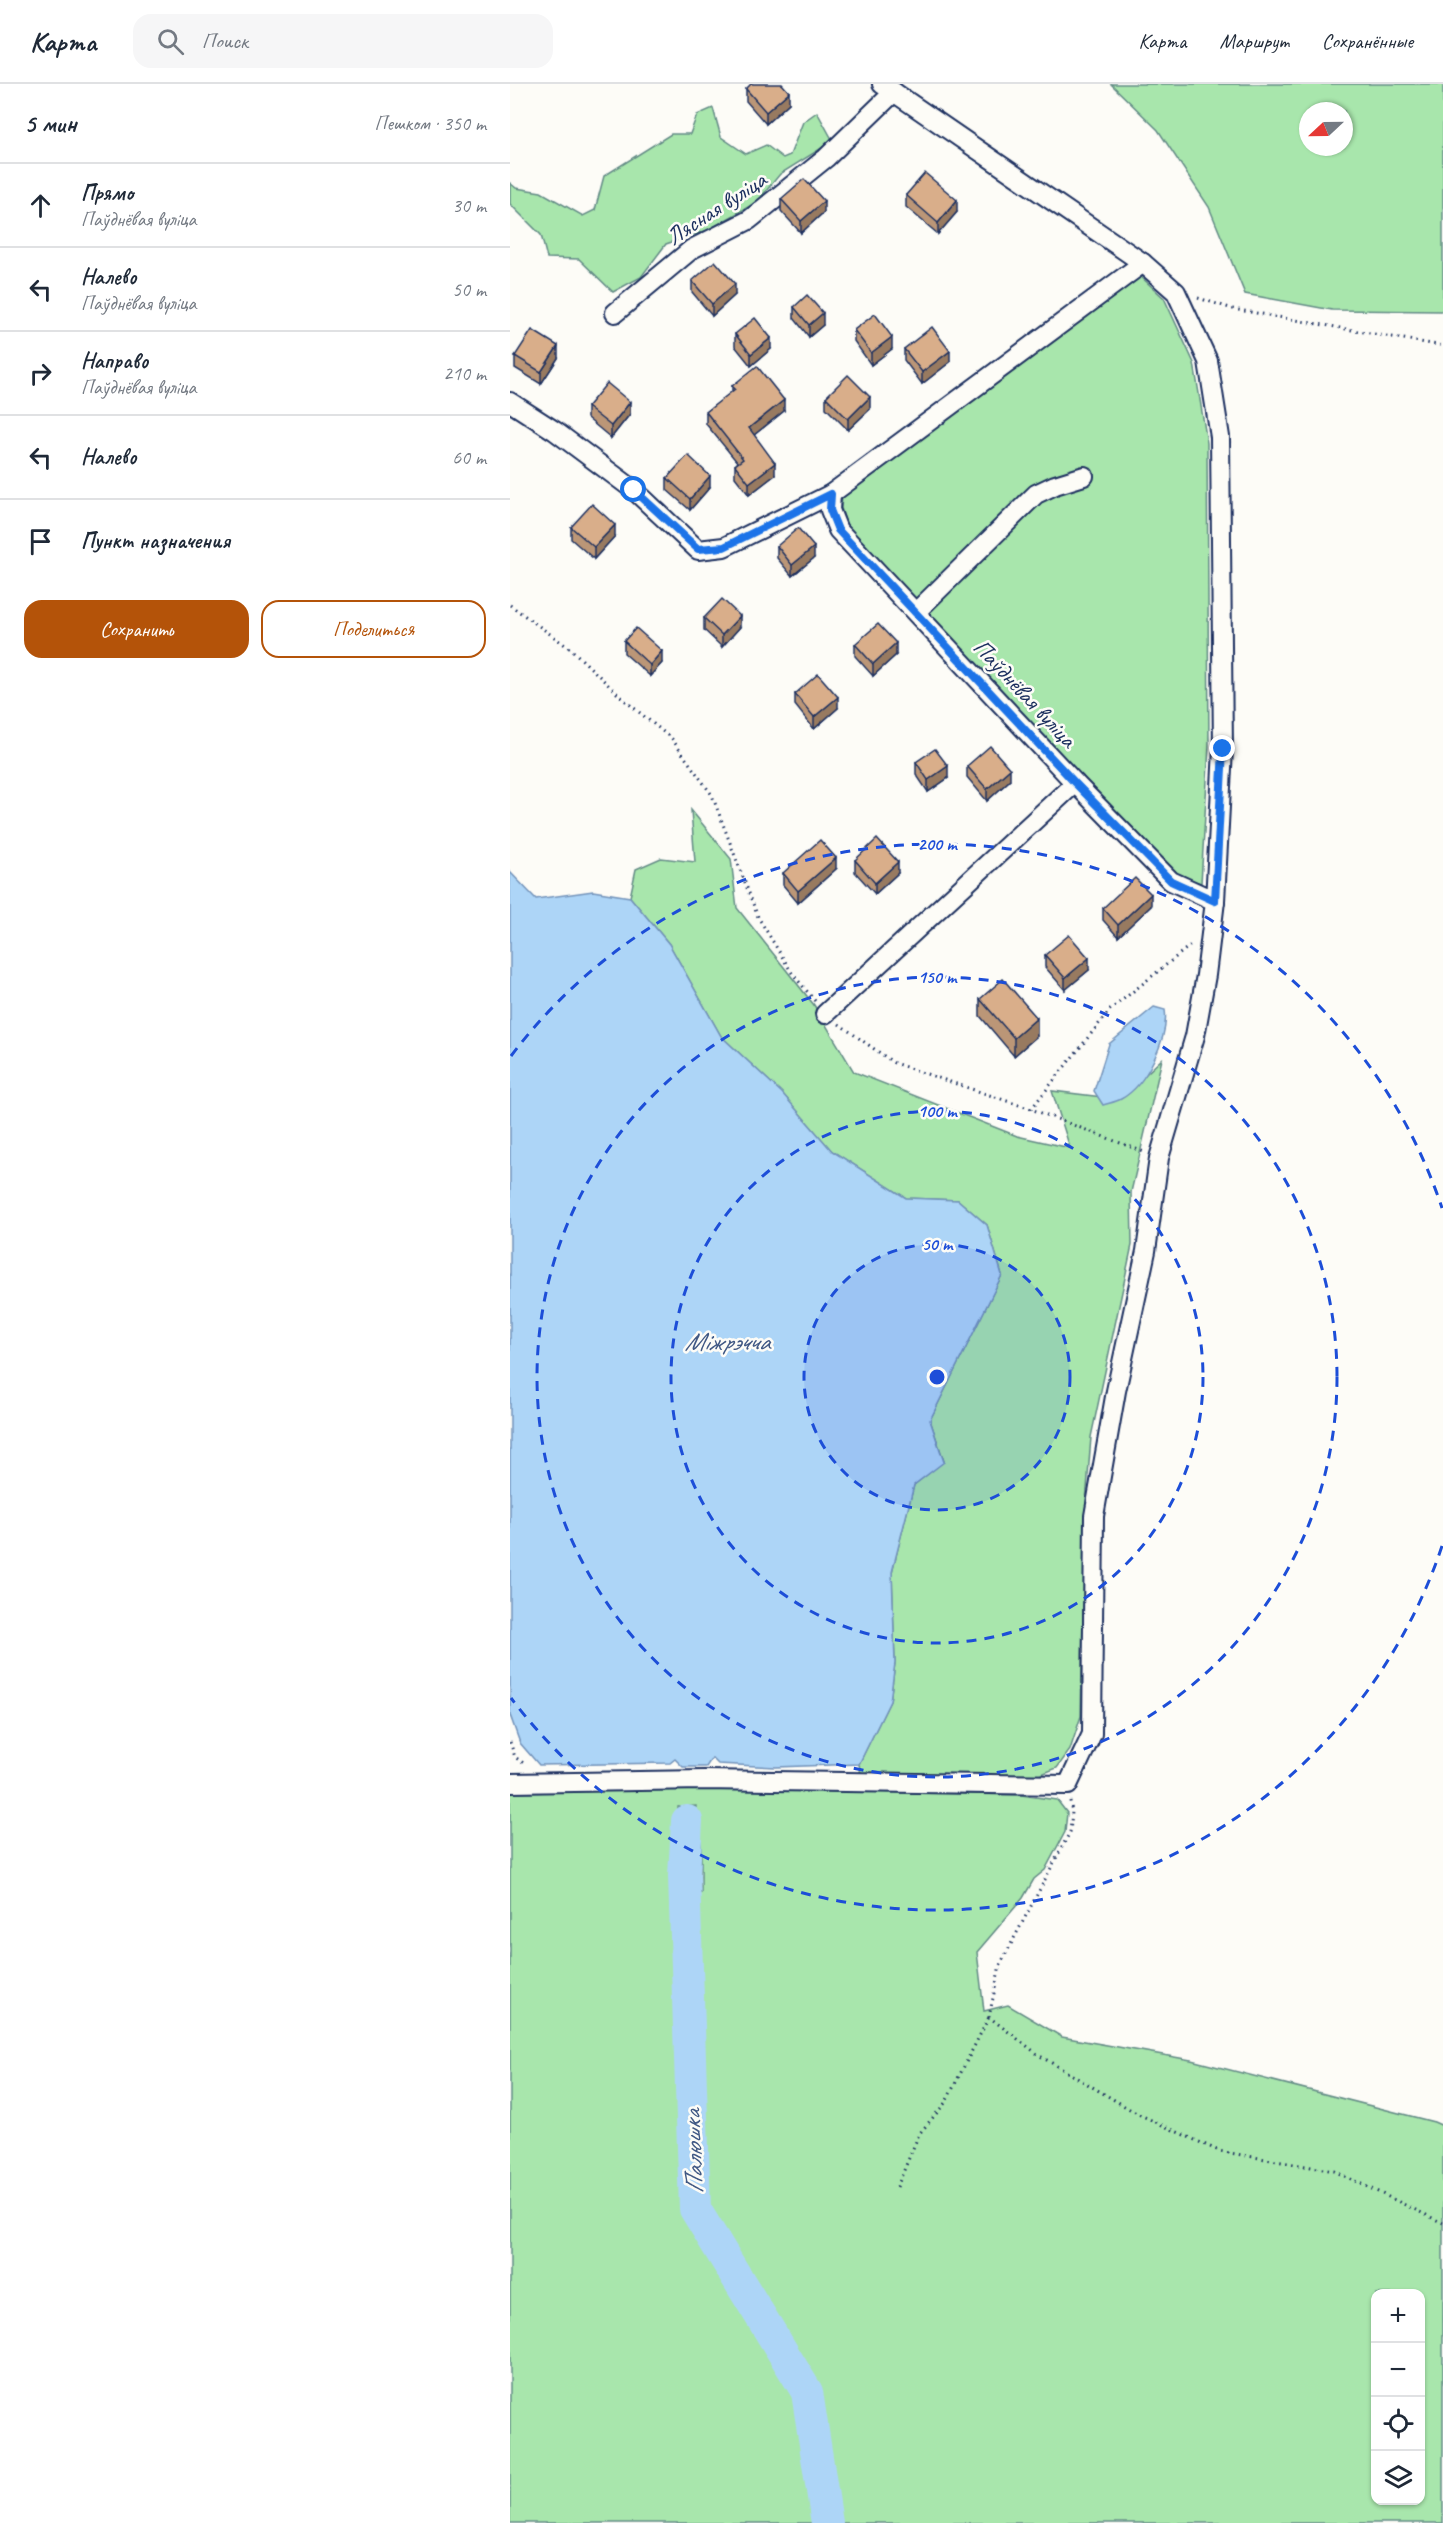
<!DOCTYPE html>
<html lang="ru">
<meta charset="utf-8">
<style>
body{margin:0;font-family:Caveat,sans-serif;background:#f6f6f7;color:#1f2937}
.controls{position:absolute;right:18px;bottom:18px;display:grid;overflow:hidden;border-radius:12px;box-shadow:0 2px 4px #0004}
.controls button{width:54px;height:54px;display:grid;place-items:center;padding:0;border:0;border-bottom:2px solid #e0e1e3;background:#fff;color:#1f2937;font:30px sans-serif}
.compass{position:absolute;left:789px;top:18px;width:54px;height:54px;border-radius:50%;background:#fff;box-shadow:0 2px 4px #0004;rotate:248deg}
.stop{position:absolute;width:18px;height:18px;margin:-14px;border:4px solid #1a73e8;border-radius:50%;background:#fff}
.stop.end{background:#1a73e8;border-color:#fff;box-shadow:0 2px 6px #0008}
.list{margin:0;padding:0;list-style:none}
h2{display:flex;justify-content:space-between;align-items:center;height:78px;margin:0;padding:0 24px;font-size:26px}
h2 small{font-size:20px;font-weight:400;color:#747a83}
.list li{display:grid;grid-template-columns:39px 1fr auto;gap:18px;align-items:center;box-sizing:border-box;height:84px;padding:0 24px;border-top:2px solid #e0e1e3}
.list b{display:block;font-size:22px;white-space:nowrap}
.list p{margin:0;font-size:20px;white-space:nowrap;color:#747a83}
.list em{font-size:20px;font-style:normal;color:#747a83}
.actions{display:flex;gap:12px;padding:18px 24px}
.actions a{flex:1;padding:14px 0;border:2px solid #b45309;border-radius:18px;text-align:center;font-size:21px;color:#b45309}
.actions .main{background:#b45309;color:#fff}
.icon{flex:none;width:33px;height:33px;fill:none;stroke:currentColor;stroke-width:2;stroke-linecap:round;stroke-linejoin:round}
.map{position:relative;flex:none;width:933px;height:2439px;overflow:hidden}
header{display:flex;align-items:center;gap:36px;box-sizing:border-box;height:84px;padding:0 30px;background:#fff;border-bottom:2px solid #e0e1e3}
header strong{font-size:28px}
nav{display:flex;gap:33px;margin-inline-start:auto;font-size:21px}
.search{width:420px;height:54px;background:#f6f6f7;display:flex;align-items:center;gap:15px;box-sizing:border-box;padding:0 21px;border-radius:18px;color:#747a83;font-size:22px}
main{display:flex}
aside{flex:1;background:#fff}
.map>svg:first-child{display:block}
.green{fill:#a8e6ac;stroke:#628a85;stroke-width:1.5;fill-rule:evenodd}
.water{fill:#add5f7;stroke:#7393ba;stroke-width:1.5}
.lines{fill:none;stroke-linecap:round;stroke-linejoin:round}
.river{stroke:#add5f7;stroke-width:32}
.minor-casing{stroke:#1b2f5e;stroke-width:22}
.path{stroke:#1b2f5e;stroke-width:3;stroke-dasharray:1.5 4.5;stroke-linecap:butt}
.minor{stroke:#fdfcf7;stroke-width:18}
.wall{fill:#bb9677;stroke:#1b2f5e;stroke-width:1.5}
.shaded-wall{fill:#987a61;stroke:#1b2f5e;stroke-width:1.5}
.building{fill:#d9ae8a;stroke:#1b2f5e;stroke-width:1.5}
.route{stroke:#1a73e8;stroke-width:8}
.ring{fill:none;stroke:#1d4ed8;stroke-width:3;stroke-dasharray:10 8}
.labels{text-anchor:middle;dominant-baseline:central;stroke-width:5;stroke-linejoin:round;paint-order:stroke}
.street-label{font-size:24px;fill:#1b2f5e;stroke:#fdfcf7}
.water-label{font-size:26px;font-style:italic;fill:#405884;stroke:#fdfcf7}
.centre{fill:#1d4ed8;stroke:#fdfcf7;stroke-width:3}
.ring-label{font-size:18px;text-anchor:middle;font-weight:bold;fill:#1d4ed8;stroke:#fdfcf7;stroke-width:5;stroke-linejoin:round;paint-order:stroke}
</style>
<header>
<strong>Карта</strong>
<div class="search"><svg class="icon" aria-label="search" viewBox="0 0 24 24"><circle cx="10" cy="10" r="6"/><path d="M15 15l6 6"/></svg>Поиск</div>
<nav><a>Карта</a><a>Маршрут</a><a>Сохранённые</a></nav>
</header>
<main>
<aside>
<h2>5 мин<small>Пешком · 350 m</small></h2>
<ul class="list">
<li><svg class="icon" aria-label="ahead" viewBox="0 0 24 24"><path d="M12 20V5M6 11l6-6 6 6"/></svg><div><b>Прямо</b><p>Паўднёвая вуліца</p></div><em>30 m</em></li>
<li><svg class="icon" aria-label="left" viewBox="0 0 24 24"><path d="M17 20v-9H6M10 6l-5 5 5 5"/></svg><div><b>Налево</b><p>Паўднёвая вуліца</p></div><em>50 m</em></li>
<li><svg class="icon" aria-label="right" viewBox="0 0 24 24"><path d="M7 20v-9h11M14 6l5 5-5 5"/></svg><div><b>Направо</b><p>Паўднёвая вуліца</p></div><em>210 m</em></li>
<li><svg class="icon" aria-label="left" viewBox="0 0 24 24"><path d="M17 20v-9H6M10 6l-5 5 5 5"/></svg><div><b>Налево</b></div><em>60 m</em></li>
<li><svg class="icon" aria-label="arrive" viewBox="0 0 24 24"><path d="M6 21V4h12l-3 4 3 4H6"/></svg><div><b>Пункт назначения</b></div></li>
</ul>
<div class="actions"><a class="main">Сохранить</a><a>Поделиться</a></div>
</aside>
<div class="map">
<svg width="933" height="2439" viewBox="0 0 933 2439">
<rect width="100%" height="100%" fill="#fdfcf7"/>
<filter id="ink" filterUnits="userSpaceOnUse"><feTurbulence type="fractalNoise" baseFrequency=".0167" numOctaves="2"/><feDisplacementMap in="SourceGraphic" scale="12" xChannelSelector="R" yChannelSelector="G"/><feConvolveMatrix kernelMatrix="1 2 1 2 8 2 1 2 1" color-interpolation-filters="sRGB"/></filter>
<g filter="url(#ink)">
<g class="green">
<path d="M601,0H933V227L822,226L735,210L699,123L648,46ZM798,27H834V63H798Z"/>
<polygon points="203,24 211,53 236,70 256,61 273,74 280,71 293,38 307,28 323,57 270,90 247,118 198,146 156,160 131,193 103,208 69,175 37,174 31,151 0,120 0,99 6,104 31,108 73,132 85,126 94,92 161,50 180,50 187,31"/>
<polygon points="629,191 654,214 684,279 697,359 699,662 691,799 665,791 570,693 336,440 331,424 332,413"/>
<polygon points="181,726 221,775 227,824 304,921 344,988 507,1052 560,1064 542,1007 609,1015 652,975 621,1108 622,1161 581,1353 575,1431 571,1632 560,1666 547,1684 529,1691 351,1691 349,1680 380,1617 385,1579 382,1488 404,1401 434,1377 420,1336 492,1191 477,1141 448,1116 396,1114 322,1067 272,1009 211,952 159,860 120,813 126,785 151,774 185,778"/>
<path d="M190,1705L511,1711L547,1716L557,1729L555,1748L535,1786L524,1795L513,1814L467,1868L474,1927L498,1921L552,1953L681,1976L924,2038L933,2042V2439H0V1709ZM186,1722L185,1737L191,1747V1808H164L163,1745L168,1737V1723ZM866,2210H910V2416H866Z"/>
</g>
<g class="water">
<polygon points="0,788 26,815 83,807 120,813 159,860 211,952 272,1009 322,1067 396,1114 448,1116 477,1141 492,1191 420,1336 434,1378 404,1401 382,1488 385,1579 380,1617 349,1680 266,1683 208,1680 202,1674 196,1683 173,1683 165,1675 160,1679 29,1681 10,1659 0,1631"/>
<path d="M644,923L655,926C659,953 636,1002 611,1015C606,1018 599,1019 593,1021L584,1007L599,960Z"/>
<polygon points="168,1737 185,1737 191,1747 190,1782 174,1792 162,1780 163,1745"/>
</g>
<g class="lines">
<polyline class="river" points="177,1737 174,1792 185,2125 297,2308 317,2439"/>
<g class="minor-casing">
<g id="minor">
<polyline points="105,229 182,165 239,136 316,74 384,8"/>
<polyline points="0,318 45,347 124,406 188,466 214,463 321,410 633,179"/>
<polyline points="321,410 320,426 328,446 565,699 661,797 705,817"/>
<polyline points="406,528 526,410 545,401 574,392"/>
<polyline points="315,930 565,699"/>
<polyline points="0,1699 194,1696 558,1701 582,1650 584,1432 606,1307 636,1167 649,1074 685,952 696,891 705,817 713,665 710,353 698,277 666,208 633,179 372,0"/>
</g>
</g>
<g class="path">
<polyline points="688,214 723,225 933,262"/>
<polyline points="0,521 62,566 113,615 162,655 202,711 248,833 282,889 305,917"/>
<polyline points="329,940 384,979 521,1025 634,1068"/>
<polyline points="521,1025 600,926 682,860"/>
<polyline points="0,1658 5,1673 16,1681"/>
<polyline points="560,1717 562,1728 560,1748 490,1881 479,1933 530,1972 628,2030 709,2067 824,2087 933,2139"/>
<polyline points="387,2103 409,2050 436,2018 479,1933"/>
</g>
<use href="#minor" class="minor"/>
</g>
<g class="wall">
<polygon points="236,5 279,19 256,40 236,17"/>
<polygon points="396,111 447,128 428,150 396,123"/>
<polygon points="271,115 314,128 291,149 271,127"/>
<polygon points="182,197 225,211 202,232 182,208"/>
<polygon points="284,223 313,241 299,253 284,234"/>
<polygon points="344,246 382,265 361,281 344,257"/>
<polygon points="225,250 261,265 241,282 225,262"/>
<polygon points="394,265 440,278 412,300 394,276"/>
<polygon points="5,272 48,274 31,300 5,284"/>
<polygon points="222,302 274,327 244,351 265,391 239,411 225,393 225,381 228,379 196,340 196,328 222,308"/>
<polygon points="316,313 360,325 338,346 316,324"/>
<polygon points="77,323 120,330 101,354 77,334"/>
<polygon points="157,394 200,403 180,426 157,406"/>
<polygon points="61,443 105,452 84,475 61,455"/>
<polygon points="267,462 304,474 282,492 267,474"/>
<polygon points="194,534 230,543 212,563 194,546"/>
<polygon points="114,557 152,579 140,592 114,569"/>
<polygon points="345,560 386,571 363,592 345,572"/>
<polygon points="285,610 328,624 304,645 285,621"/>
<polygon points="406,678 438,694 418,708 406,690"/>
<polygon points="457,682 500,696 477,717 457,693"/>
<polygon points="345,776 388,789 365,810 345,788"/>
<polygon points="326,785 288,819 273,801 273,789"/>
<polygon points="641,822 608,853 593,836 593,824"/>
<polygon points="535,871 579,886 555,906 535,883"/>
<polygon points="470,915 527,952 504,972 470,932"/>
</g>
<g class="shaded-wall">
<polygon points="279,8 279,19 256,40 256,28"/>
<polygon points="447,116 447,128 428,150 428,139"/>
<polygon points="314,117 314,128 291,149 291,137"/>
<polygon points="225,200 225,211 202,232 202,220"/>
<polygon points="313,229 313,241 299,253 299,241"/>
<polygon points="382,253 382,265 361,281 361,269"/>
<polygon points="261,254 261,265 241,282 241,270"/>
<polygon points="48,262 48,274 31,300 31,288"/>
<polygon points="440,267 440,278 412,300 412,288"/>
<polygon points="360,313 360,325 338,346 338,335"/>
<polygon points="274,316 274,327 239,355 239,344"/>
<polygon points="120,318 120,330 101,354 101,342"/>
<polygon points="265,379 265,391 239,411 239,399"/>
<polygon points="200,392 200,403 180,426 180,415"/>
<polygon points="105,441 105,452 84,475 84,463"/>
<polygon points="304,463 304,474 282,492 282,481"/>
<polygon points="230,532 230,543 212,563 212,551"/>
<polygon points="386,559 386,571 363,592 363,580"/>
<polygon points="152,567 152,579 140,592 140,581"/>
<polygon points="328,613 328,624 304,645 304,633"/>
<polygon points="438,682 438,694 418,708 418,696"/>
<polygon points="500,685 500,696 477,717 477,705"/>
<polygon points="326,774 326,785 288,819 288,807"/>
<polygon points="388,778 388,789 365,810 365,799"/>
<polygon points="641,810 641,822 608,853 608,841"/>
<polygon points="579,874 579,886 555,906 555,894"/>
<polygon points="527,934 527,952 504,972 504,954"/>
</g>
<g class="building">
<polygon points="241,0 272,0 279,8 256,28 236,5"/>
<polygon points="415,89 447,116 428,139 396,111"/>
<polygon points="294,95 314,117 291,137 271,115"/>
<polygon points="205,177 225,200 202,220 182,197"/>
<polygon points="297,211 313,229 299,241 284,223"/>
<polygon points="365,230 382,253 361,269 344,246"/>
<polygon points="245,234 261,254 241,270 225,250"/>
<polygon points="422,243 440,267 412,288 394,265"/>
<polygon points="22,246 48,262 31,288 5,272"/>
<polygon points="247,282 274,316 239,344 265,379 239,399 225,381 233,375 196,328 225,305 222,302"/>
<polygon points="338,291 360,313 338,335 316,313"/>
<polygon points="97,299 120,318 101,342 77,323"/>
<polygon points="178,371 200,392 180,415 157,394"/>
<polygon points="82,420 105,441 84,463 61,443"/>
<polygon points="288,444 304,463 282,481 267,462"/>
<polygon points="212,515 230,532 212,551 194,534"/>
<polygon points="368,540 386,559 363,580 345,560"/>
<polygon points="126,544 152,567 140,581 114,557"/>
<polygon points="308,590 328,613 304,633 285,610"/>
<polygon points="480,662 500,685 477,705 457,682"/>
<polygon points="425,665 438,682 418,696 406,678"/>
<polygon points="367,755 388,778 365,799 345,776"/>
<polygon points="310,756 326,774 288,807 273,789"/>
<polygon points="625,794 641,810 608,841 593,824"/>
<polygon points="559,851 579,874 555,894 535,871"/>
<polygon points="493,895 527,934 504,954 470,915"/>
</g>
</g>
<g class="lines" filter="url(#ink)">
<polyline class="route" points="124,406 188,465 214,463 321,410 320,426 328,446 565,699 661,797 705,817 713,665"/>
</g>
<circle cx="427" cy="1293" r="133" fill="#1d4ed8" fill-opacity=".12"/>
<g class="ring">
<circle cx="427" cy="1293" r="133"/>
<circle cx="427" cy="1293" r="266"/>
<circle cx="427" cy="1293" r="400"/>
<path d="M932 1462A533 533 0 0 1 1 1614M1 972A533 533 0 0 1 932 1124"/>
</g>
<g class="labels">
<g class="street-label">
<text transform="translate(206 124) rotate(-33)">Лясная вуліца</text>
<text transform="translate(515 609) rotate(47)">Паўднёвая вуліца</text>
</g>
<g class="water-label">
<text x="217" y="1257">Міжрэчча</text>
<text transform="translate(183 2068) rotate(-92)">Палюшка</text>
</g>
</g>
<circle cx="427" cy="1293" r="9" class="centre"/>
<g class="ring-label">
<text x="427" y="766">200 m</text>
<text x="427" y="899">150 m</text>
<text x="427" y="1033">100 m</text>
<text x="427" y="1166">50 m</text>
</g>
</svg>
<div class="controls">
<button>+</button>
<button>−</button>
<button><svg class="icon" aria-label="locate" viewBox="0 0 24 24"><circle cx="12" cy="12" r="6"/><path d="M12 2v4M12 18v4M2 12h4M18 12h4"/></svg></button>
<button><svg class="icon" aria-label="layers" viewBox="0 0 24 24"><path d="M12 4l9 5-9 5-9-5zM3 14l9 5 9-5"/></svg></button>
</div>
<svg class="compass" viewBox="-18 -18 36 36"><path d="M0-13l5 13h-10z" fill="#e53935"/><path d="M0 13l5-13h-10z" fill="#747a83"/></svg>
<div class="stop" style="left:124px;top:406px"></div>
<div class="stop end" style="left:713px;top:665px"></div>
</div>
</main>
